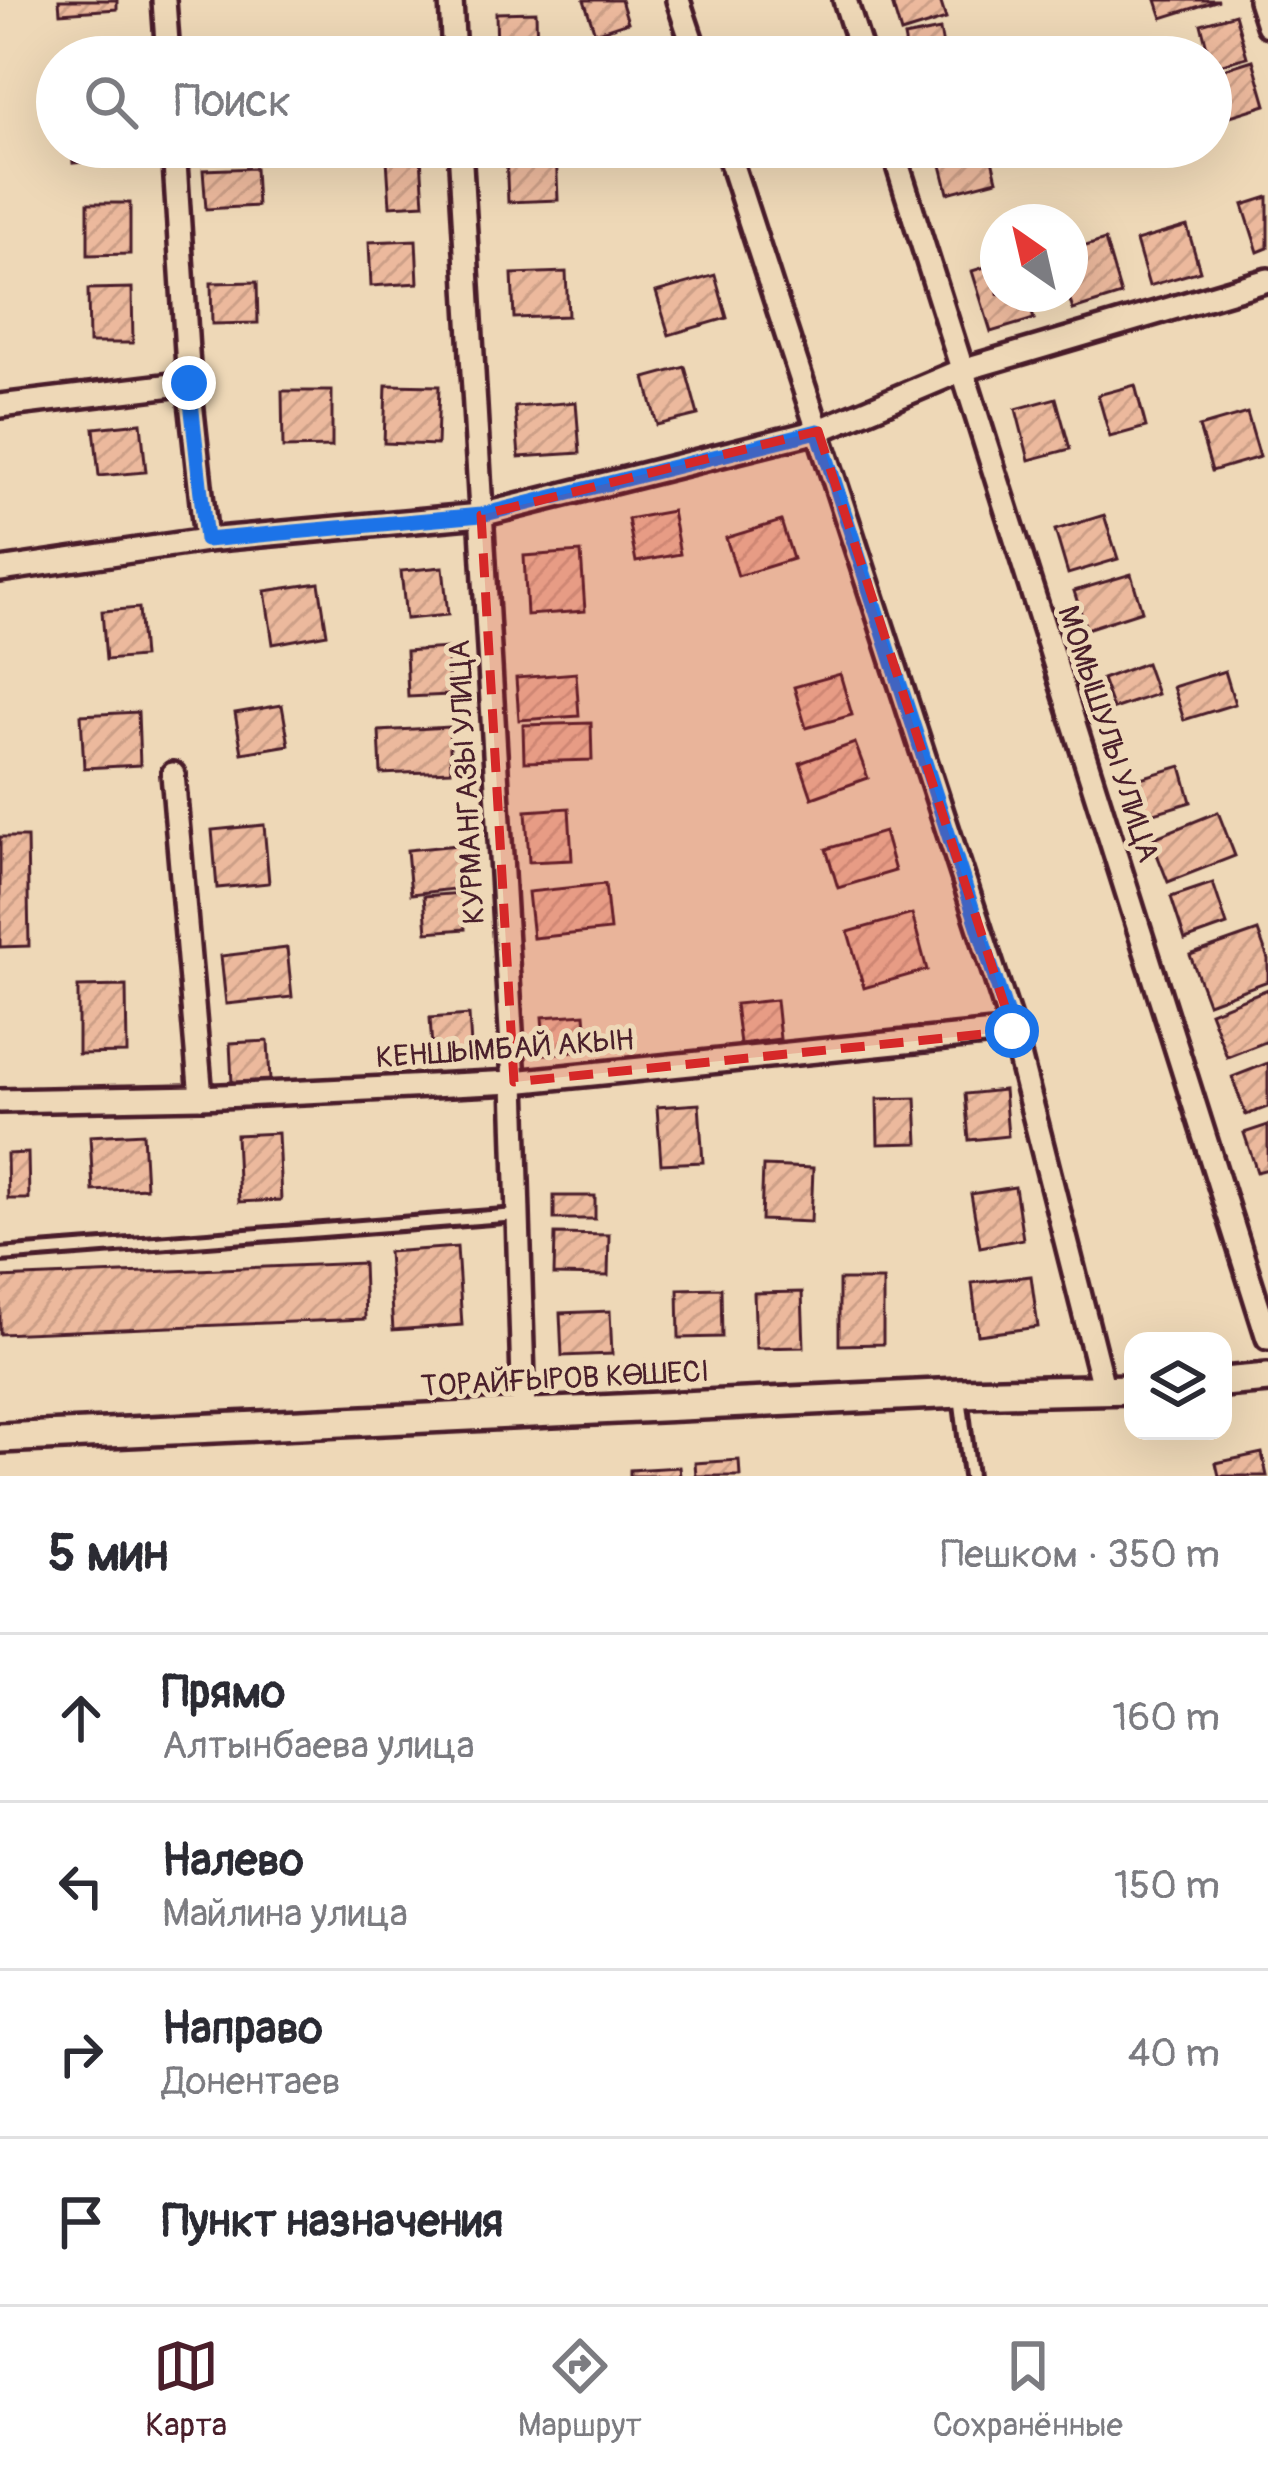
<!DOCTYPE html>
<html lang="ru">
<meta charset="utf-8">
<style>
body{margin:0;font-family:Pangolin,sans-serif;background:#f7f7f7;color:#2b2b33}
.controls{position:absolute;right:36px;bottom:36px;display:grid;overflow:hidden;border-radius:24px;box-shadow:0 12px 48px #0002}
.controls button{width:108px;height:108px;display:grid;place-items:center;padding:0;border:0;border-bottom:3px solid #e1e1e2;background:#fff;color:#2b2b33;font:60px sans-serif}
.compass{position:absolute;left:980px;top:204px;width:108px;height:108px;border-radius:50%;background:#fff;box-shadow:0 12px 48px #0002;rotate:326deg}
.stop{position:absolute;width:36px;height:36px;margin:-27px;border:9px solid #1a73e8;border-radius:50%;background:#fff}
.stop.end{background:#1a73e8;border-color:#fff;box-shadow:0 3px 12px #0008}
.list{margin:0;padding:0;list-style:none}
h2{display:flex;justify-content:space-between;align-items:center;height:156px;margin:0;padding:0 48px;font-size:51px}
h2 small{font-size:39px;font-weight:400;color:#7c7c81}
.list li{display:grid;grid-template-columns:78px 1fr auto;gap:36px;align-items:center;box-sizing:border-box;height:168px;padding:0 48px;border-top:3px solid #e1e1e2}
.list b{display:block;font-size:45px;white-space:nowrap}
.list p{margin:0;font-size:39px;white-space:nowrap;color:#7c7c81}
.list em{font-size:39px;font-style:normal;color:#7c7c81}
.icon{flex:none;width:66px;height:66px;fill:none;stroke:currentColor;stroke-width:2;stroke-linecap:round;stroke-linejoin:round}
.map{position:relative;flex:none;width:1268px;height:1476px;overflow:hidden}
.search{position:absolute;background:#fff;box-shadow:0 12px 48px #0002;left:36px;right:36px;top:36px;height:132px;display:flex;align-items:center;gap:30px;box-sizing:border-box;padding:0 42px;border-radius:66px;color:#7c7c81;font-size:45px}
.sheet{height:828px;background:#fff}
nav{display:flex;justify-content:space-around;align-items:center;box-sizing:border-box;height:168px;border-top:3px solid #e1e1e2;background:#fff;font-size:33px;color:#7c7c81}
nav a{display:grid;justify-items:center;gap:6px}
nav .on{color:#4a1f2b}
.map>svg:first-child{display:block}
.building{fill:url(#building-hatch);stroke:#4a1f2b;stroke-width:3}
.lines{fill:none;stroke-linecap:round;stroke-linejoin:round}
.service-casing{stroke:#4a1f2b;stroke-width:20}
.minor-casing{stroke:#4a1f2b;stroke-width:30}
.tertiary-casing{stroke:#4a1f2b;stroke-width:36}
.service{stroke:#eed8b7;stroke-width:10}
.minor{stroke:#eed8b7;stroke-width:21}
.tertiary{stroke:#eed8b7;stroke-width:27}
.route{stroke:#1a73e8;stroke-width:15}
.marked{fill:#d62828;fill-opacity:0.2;stroke:#d62828;stroke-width:9;stroke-dasharray:24 15;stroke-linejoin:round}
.labels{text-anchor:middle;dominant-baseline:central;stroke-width:10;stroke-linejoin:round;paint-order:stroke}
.street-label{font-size:30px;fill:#4a1f2b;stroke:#eed8b7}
</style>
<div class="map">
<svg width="1268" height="1476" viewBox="0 0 1268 1476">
<defs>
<pattern id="building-hatch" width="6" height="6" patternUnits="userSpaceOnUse" patternTransform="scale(3)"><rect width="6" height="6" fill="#ecb99d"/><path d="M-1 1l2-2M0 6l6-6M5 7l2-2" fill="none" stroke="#cc9f87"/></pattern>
</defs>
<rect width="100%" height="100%" fill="#eed8b7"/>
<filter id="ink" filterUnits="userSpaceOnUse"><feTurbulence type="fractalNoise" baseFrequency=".00833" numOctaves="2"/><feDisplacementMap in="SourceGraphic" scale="24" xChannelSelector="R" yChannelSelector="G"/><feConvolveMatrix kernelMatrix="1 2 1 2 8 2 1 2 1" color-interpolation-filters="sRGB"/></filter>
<g filter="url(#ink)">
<g class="building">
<polygon points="59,0 117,0 117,9 60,13"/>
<polygon points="584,0 621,0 628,22 595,33"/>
<polygon points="891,0 940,0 946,19 901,33"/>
<polygon points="1156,0 1219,0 1162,18"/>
<polygon points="536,12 537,49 497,51 496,13"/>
<polygon points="1235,14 1247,57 1212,67 1201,24"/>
<polygon points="940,30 945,57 908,57 904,37"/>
<polygon points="122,45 123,57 81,57 81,48"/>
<polygon points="1253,60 1266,105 1211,122 1211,73"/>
<polygon points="72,147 127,147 127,158 73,163"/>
<polygon points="200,147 257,147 258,159 201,163"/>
<polygon points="945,147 989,147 997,180 948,193 937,149"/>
<polygon points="556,150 558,200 508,202 506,152"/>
<polygon points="421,157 424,204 390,206 387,159"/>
<polygon points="255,168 257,206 206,209 203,170"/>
<polygon points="1268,197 1268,248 1258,252 1243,205"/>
<polygon points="88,203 130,203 130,254 88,255"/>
<polygon points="1187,226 1200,271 1149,286 1136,241"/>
<polygon points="416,240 418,283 371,286 369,242"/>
<polygon points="1105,240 1121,295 1073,310 1068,294 1070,294 1070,251"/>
<polygon points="998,263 998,294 1026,294 1034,319 991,332 972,271"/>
<polygon points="566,272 568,316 514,318 512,274"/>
<polygon points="715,275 727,318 669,335 656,292"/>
<polygon points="257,282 258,323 212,324 211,283"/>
<polygon points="132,288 133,343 89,343 88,289"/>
<polygon points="685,367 698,415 657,425 645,378"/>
<polygon points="386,385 439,386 437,445 384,443"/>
<polygon points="1135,385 1146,427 1110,437 1098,395"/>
<polygon points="282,391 332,391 332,447 283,448"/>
<polygon points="1056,398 1070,449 1029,460 1016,409"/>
<polygon points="576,402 580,453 519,457 515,407"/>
<polygon points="1247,413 1260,457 1212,471 1199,427"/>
<polygon points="141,423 146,472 99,476 94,428"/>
<polygon points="672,511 680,554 636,562 628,519"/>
<polygon points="1104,515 1118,559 1068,574 1055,530"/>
<polygon points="781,521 793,559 738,576 726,538"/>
<polygon points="581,552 585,611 527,615 524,556"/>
<polygon points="443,567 448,615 406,619 401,571"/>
<polygon points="1131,574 1142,611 1086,629 1074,591"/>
<polygon points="319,583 327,634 273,644 265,591"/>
<polygon points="139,608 143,657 106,660 102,611"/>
<polygon points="447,648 449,695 408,697 406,651"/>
<polygon points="1146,663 1157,694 1113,709 1102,679"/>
<polygon points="1225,671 1235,704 1184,720 1173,687"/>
<polygon points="576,673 579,716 519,720 516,678"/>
<polygon points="840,674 852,715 806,728 794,687"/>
<polygon points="282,705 289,745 242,753 235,713"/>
<polygon points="138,712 140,765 84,768 81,715"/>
<polygon points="591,723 592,760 524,762 523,725"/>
<polygon points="449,727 451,771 381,774 379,731"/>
<polygon points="855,743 868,778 812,798 800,763"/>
<polygon points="1181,766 1191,802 1148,815 1137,779"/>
<polygon points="569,808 572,860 529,862 526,811"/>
<polygon points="1218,812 1235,856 1168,882 1151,839"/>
<polygon points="264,825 269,883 217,888 212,830"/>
<polygon points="884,832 895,871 838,888 826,849"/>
<polygon points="0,837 27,837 29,946 0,947"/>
<polygon points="458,845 462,888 411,894 407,850"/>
<polygon points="1213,883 1227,925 1185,940 1171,897"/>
<polygon points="605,884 610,930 533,938 528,892"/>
<polygon points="462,893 465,929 427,932 424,896"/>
<polygon points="912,914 927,970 864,988 848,932"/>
<polygon points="1258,931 1268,959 1268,981 1208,1003 1190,955"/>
<polygon points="287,948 292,997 226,1004 221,956"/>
<polygon points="126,986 127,1053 78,1054 78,987"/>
<polygon points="1268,989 1268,1041 1227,1057 1210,1012"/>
<polygon points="776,1000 780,1039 740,1044 735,1004"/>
<polygon points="585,1014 588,1050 545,1054 542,1017"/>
<polygon points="469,1015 472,1061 433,1063 430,1018"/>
<polygon points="268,1041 270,1081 232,1083 230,1043"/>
<polygon points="1268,1063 1268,1107 1246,1115 1232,1077"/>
<polygon points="1004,1090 1008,1136 969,1140 965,1094"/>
<polygon points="916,1098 918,1143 878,1144 877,1099"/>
<polygon points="699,1104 703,1162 661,1164 657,1107"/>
<polygon points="1268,1125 1268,1169 1257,1172 1244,1133"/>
<polygon points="143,1133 146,1188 93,1191 90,1136"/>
<polygon points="278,1133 281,1200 239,1202 236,1135"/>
<polygon points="28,1153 29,1199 8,1199 7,1154"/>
<polygon points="763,1166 813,1168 811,1222 761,1220"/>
<polygon points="1015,1187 1023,1239 980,1247 971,1194"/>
<rect x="554" y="1196" width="41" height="23"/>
<polygon points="555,1234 609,1235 608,1276 554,1275"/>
<polygon points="457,1247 462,1325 393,1330 388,1252"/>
<polygon points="363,1263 365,1319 0,1334 0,1278"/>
<polygon points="1031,1276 1038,1327 978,1335 972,1283"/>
<polygon points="839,1280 883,1280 883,1344 839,1345"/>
<polygon points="721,1288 722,1337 679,1338 678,1289"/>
<polygon points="802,1292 804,1347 756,1348 754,1293"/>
<polygon points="610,1311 612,1354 562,1356 560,1313"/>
<polygon points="1262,1453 1267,1476 1219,1476 1216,1463"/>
<polygon points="739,1460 740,1476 696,1476 695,1463"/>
<polygon points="679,1467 680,1476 630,1476 630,1470"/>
</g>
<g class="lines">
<g class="service-casing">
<g id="service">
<polyline points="0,1255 517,1215"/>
<polyline points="960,1396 970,1476"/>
</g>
</g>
<g class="minor-casing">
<g id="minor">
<polyline points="164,0 168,57"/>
<polyline points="451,0 454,57"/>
<polyline points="678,0 697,57"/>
<polyline points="845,0 863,57"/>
<polyline points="1260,0 1268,25"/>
<polyline points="174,147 189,383 206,540"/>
<polyline points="460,147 514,1082 524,1414"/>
<polyline points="726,147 1013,1031 1104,1391"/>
<polyline points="892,147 1268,1338"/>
<polyline points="0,406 189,383"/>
<polyline points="0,570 206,540 481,515 818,431 962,370 1268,280"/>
<polyline points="173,774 201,1097"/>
<polyline points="0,1101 201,1097 514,1082 1013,1031"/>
</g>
</g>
<g class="tertiary-casing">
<g id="tertiary">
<polyline points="1223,1382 1268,1378"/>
<polyline points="0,1438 960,1393 1133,1389"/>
</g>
</g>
<use href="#service" class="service"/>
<use href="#minor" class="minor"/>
<use href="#tertiary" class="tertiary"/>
</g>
</g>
<g class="lines" filter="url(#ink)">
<polyline class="route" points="189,383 206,540 481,515 818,431 1012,1031"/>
</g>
<path class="marked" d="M818,431L1013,1031L514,1082L481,515Z"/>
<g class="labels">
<g class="street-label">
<text transform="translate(1108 734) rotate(72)">МОМЫШУЛЫ УЛИЦА</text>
<text transform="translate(467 782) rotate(-93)">КУРМАНГАЗЫ УЛИЦА</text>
<text transform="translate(505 1049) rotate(-4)">КЕНШЫМБАЙ АКЫН</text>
<text transform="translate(565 1379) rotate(-3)">ТОРАЙҒЫРОВ КӨШЕСІ</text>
</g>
</g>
</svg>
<div class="controls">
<button><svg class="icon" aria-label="layers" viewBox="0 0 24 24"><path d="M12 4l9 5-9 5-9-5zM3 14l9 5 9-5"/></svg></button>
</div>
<svg class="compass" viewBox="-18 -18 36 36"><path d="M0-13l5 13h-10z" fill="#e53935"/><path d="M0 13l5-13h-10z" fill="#7c7c81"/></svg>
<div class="stop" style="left:1012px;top:1031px"></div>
<div class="stop end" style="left:189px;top:383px"></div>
<div class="search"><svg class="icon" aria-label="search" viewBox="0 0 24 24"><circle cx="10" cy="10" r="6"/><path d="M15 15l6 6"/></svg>Поиск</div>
</div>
<section class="sheet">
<h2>5 мин<small>Пешком · 350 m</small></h2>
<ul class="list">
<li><svg class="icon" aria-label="ahead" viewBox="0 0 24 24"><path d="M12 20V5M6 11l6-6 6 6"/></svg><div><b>Прямо</b><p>Алтынбаева улица</p></div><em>160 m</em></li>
<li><svg class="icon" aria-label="left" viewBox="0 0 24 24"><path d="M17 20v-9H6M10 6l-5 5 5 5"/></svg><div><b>Налево</b><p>Майлина улица</p></div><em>150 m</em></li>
<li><svg class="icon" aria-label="right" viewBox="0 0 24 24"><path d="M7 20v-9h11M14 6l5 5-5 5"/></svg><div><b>Направо</b><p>Донентаев</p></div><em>40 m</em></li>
<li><svg class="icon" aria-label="arrive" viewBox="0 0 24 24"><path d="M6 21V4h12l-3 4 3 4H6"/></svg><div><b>Пункт назначения</b></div></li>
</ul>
</section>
<nav>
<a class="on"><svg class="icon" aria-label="map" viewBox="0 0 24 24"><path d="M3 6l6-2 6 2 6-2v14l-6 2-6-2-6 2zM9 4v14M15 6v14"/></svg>Карта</a>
<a><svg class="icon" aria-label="directions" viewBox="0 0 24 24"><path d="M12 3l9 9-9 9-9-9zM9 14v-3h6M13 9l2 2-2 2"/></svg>Маршрут</a>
<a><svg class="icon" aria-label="saved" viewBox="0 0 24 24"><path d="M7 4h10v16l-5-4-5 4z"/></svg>Сохранённые</a>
</nav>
